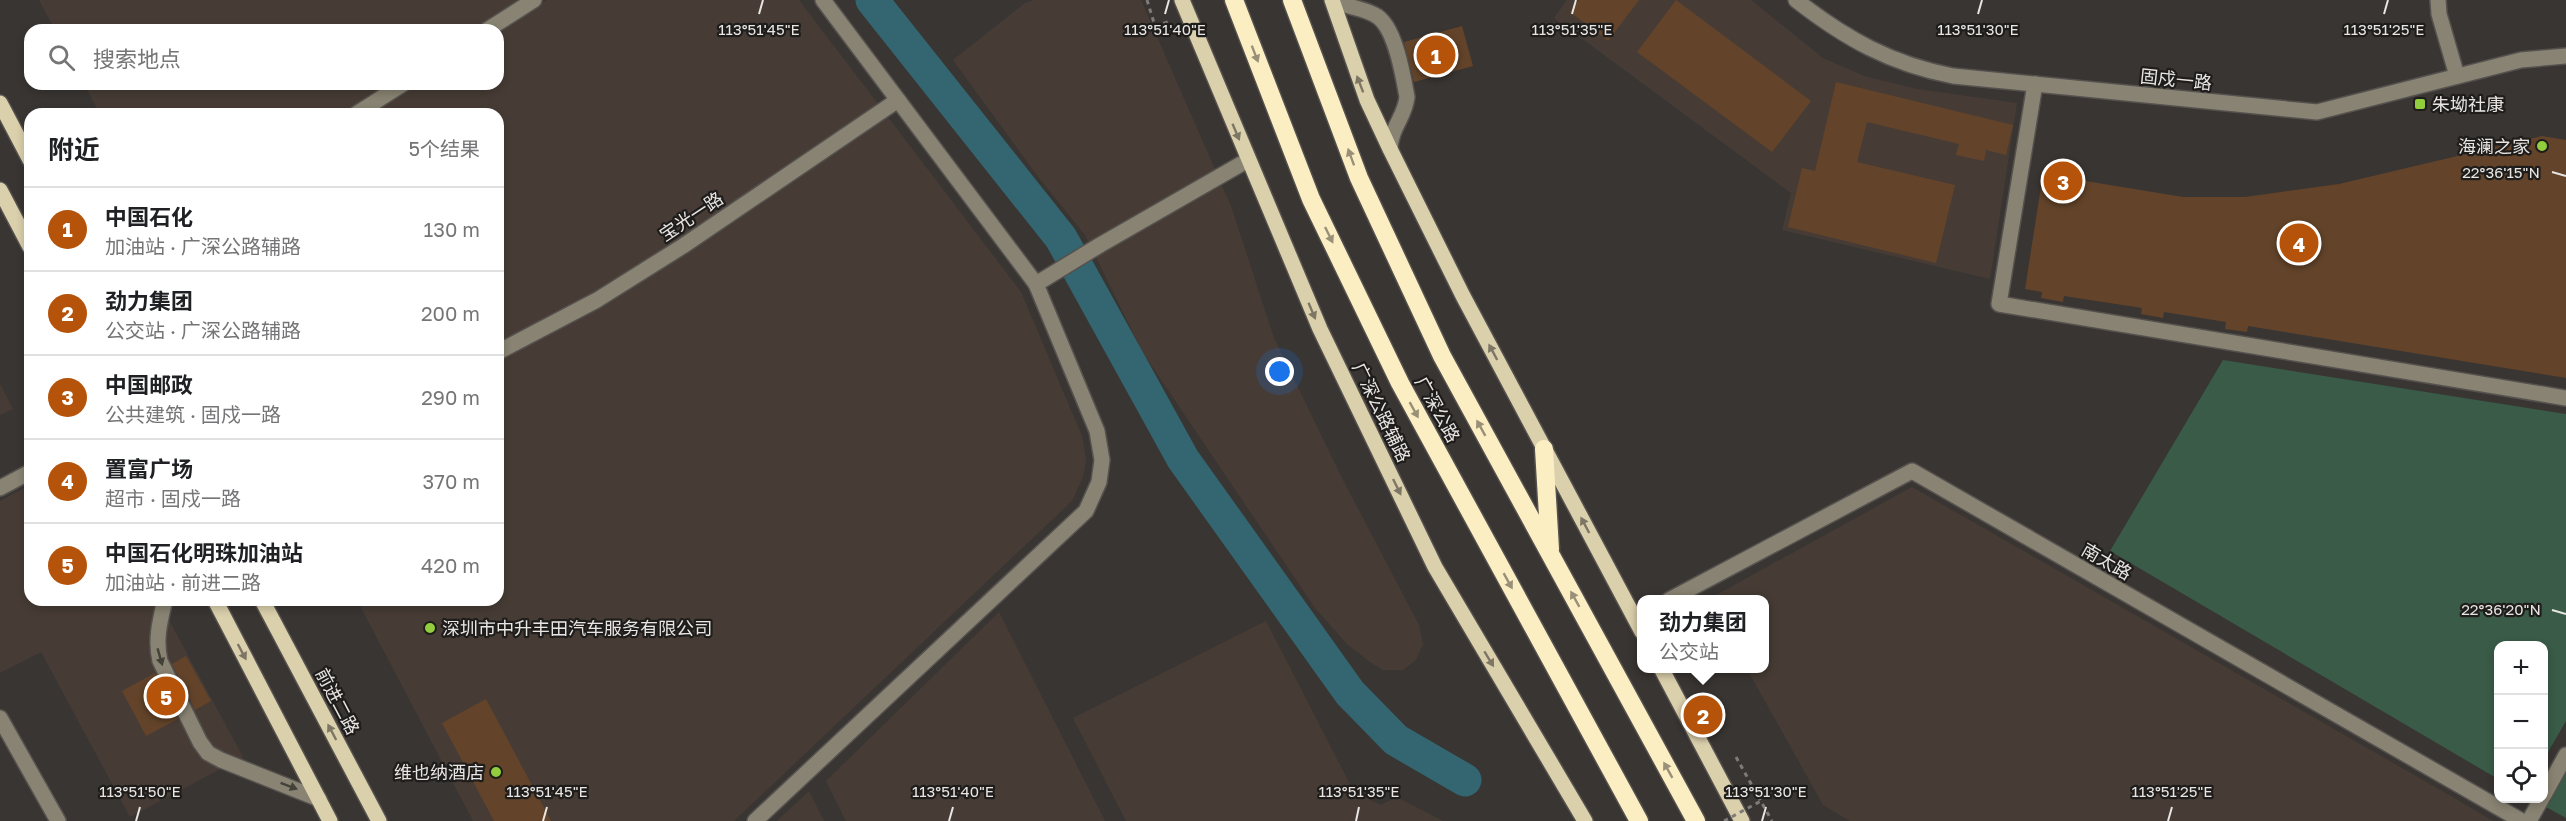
<!DOCTYPE html>
<html lang="zh">
<meta charset="utf-8">
<style>
body{margin:0;font-family:"Golos Text","Noto Sans SC",sans-serif;background:#f6f6f6;color:#202124}
.controls{position:absolute;right:18px;bottom:18px;display:grid;overflow:hidden;border-radius:12px;box-shadow:0 3px 9px #0003}
.controls button{width:54px;height:54px;display:grid;place-items:center;padding:0;border:0;border-bottom:2px solid #e0e0e0;background:#fff;color:#202124;font:30px sans-serif}
.you{position:absolute;left:1280px;top:372px;width:21px;height:21px;margin:-15px;border:4px solid #fff;border-radius:50%;background:#1a73e8;box-shadow:0 0 0 9px #1a73e833}
.badge{display:grid;place-items:center;width:39px;height:39px;border-radius:50%;background:#b45309;color:#fff;font-size:20px;font-weight:700}
.pin{position:absolute;translate:-50% -50%;border:3px solid #fff;box-shadow:0 2px 6px #0006}
.popup{position:absolute;left:1637px;top:595px;width:132px;height:78px;box-sizing:border-box;display:grid;place-content:center;border-radius:12px;background:#fff;filter:drop-shadow(0 2px 4px #0005);font-size:20px;white-space:nowrap;color:#757577}
.popup b{font-size:22px;color:#202124}
.popup::after{content:'';position:absolute;left:50%;top:100%;margin-left:-12px;border:12px solid transparent;border-top-color:#fff}
.list{margin:0;padding:0;list-style:none}
h2{display:flex;justify-content:space-between;align-items:center;height:78px;margin:0;padding:0 24px;font-size:26px}
h2 small{font-size:20px;font-weight:400;color:#757577}
.list li{display:grid;grid-template-columns:39px 1fr auto;gap:18px;align-items:center;box-sizing:border-box;height:84px;padding:0 24px;border-top:2px solid #e0e0e0}
.list b{display:block;font-size:22px;white-space:nowrap}
.list p{margin:0;font-size:20px;white-space:nowrap;color:#757577}
.list em{font-size:20px;font-style:normal;color:#757577}
.icon{flex:none;width:33px;height:33px;fill:none;stroke:currentColor;stroke-width:2;stroke-linecap:round;stroke-linejoin:round}
.map{position:relative;flex:none;width:2566px;height:821px;overflow:hidden}
.search{position:absolute;background:#fff;box-shadow:0 3px 9px #0003;left:24px;top:24px;width:480px;height:66px;display:flex;align-items:center;gap:15px;box-sizing:border-box;padding:0 21px;border-radius:18px;color:#757577;font-size:22px}
.panel{position:absolute;background:#fff;box-shadow:0 3px 9px #0003;left:24px;top:108px;width:480px;height:498px;border-radius:18px}
.map>svg:first-child{display:block}
.built{fill:#463c35}
.green{fill:#395b47}
.lines{fill:none;stroke-linecap:round;stroke-linejoin:round}
.river{stroke:#336671;stroke-width:33}
.building{fill:#63442a}
.minor-casing{stroke:#55514e;stroke-width:18}
.major-casing{stroke:#55514e;stroke-width:18}
.highway-casing{stroke:#55514e;stroke-width:21}
.path{stroke:#7f7b79;stroke-width:3;stroke-dasharray:4.5 4.5;stroke-linecap:butt}
.minor{stroke:#888372;stroke-width:15}
.major{stroke:#dbd0ac;stroke-width:15}
.highway{stroke:#fceec3;stroke-width:18}
.path-bridge{stroke:#7f7b79;stroke-width:3;stroke-dasharray:4.5 4.5;stroke-linecap:butt}
.oneway{fill:#999077}
.oneway2{fill:#7d7664}
.oneway3{fill:#444139}
.ticks{fill:none;stroke:#e8e5e3;stroke-width:2}
.poi-dot{fill:#92cd3e;stroke:#1f1d1b;stroke-width:2}
.labels{text-anchor:middle;dominant-baseline:central;stroke-width:4.5;stroke-linejoin:round;paint-order:stroke}
.street-label{font-size:18px;fill:#e8e5e3;stroke:#1f1d1b}
.poi-label{font-size:18px;fill:#e8e5e3;stroke:#1f1d1b;text-anchor:start}
.ticks-label{font-size:15px;text-anchor:middle;fill:#e8e5e3;stroke:#1f1d1b;stroke-width:4.5;stroke-linejoin:round;paint-order:stroke}
</style>
<div class="map">
<svg width="2566" height="821" viewBox="0 0 2566 821">
<rect width="100%" height="100%" fill="#393532"/>
<g class="built">
<polygon points="39,0 523,0 475,30 55,30"/>
<polygon points="547,0 799,0 1021,292 1082,436 1086,460 1083,477 1072,501 734,821 473,821 357,600 498,600 498,114 369,114 417,84 498,84 498,32"/>
<polygon points="1034,0 1141,0 1231,206 1274,338 1342,478 1419,625 1423,644 1416,660 1403,670 1383,670 1370,662 1348,645 1315,608 1143,353 1085,235 1039,178 953,60 1025,3"/>
<polygon points="1567,0 1751,0 1823,58 1864,76 1917,89 2017,103 1990,279 1782,230 1791,193 1554,18"/>
<polygon points="84,84 390,84 342,114 100,114"/>
<polygon points="0,384 13,409 0,415"/>
<polygon points="30,485 30,600 158,600 243,757 130,817 41,652 0,673 0,501"/>
<polygon points="1912,487 2449,795 2493,821 1850,821 1823,805 1747,669 1764,668 1764,600 1709,599"/>
<polygon points="999,612 1105,821 846,821 826,781"/>
<polygon points="1266,621 1354,792 1381,805 1397,797 1443,821 1126,821 1073,718"/>
<polygon points="809,791 824,821 777,821"/>
</g>
<g class="green">
<polygon points="2223,360 2566,414 2566,721 2544,759 2544,646 2498,646 2498,779 2110,551"/>
<polygon points="2566,773 2566,818 2546,807"/>
</g>
<g class="lines">
<polyline class="river" points="872,0 1061,238 1183,459 1350,693 1396,740 1465,780"/>
</g>
<g class="building">
<polygon points="1579,0 1639,0 1608,41 1570,12"/>
<polygon points="1676,0 1811,101 1772,152 1637,52"/>
<polygon points="1462,26 1473,66 1414,82 1404,42"/>
<polygon points="1836,82 2013,125 2006,155 1986,150 1984,161 1956,155 1959,144 1867,122 1857,162 1955,185 1936,263 1788,227 1802,168 1815,171"/>
<polygon points="2542,136 2566,140 2566,378 2248,326 2247,332 2225,329 2226,322 2164,312 2163,318 2141,314 2142,308 2064,296 2063,302 2041,298 2042,292 2025,289 2043,174 2183,197 2245,197 2339,184"/>
<polygon points="186,656 211,701 195,710 172,664"/>
<polygon points="155,673 178,719 146,736 122,691"/>
<polygon points="486,699 551,821 494,821 442,723"/>
</g>
<g class="lines">
<g class="minor-casing">
<g id="minor">
<path d="M1335,0C1348,8 1363,8 1375,15C1395,25 1403,75 1407,97C1405,117 1391,127 1390,149"/>
<path d="M1796,0C1846,39 1891,64 1953,76L2317,112L2521,60L2566,56"/>
<polyline points="2438,0 2439,14 2457,76"/>
<polyline points="487,30 534,0"/>
<polyline points="2035,84 1999,304 2566,398"/>
<polyline points="356,114 403,84"/>
<polyline points="1036,284 1100,245 1248,160"/>
<polyline points="498,352 597,300 683,246 898,100"/>
<polyline points="0,488 30,472"/>
<path d="M165,600C160,621 155,639 160,661L200,742L208,753L221,760L319,799"/>
<polyline points="1669,600 1912,471 2522,821"/>
<polyline points="0,718 58,821"/>
<polyline points="2544,795 2566,755"/>
<polyline points="755,821 1086,511 1099,482 1102,460 1097,431 1036,284 823,0"/>
<polyline points="2529,821 2542,798"/>
</g>
</g>
<g class="major-casing">
<g id="major">
<polyline points="1182,0 1320,329 1435,567 1585,821"/>
<polyline points="1332,0 1367,100 1390,149 1463,296 1642,632"/>
<polyline points="0,103 30,160"/>
<polyline points="0,190 30,247"/>
<polyline points="215,600 330,821"/>
<polyline points="262,600 379,821"/>
<polyline points="1661,668 1742,821"/>
</g>
</g>
<g class="highway-casing">
<g id="highway">
<polyline points="1234,0 1311,199 1400,383 1639,821"/>
<polyline points="1292,0 1359,178 1442,356 1696,821"/>
<polyline points="1544,449 1550,549"/>
</g>
</g>
<g class="path">
<polyline points="1147,0 1155,26 1171,21"/>
<polyline points="1736,757 1772,821"/>
</g>
<use href="#minor" class="minor"/>
<use href="#major" class="major"/>
<use href="#highway" class="highway"/>
<polyline class="path-bridge" points="1724,821 1761,801"/>
</g>
<defs><path id="oneway-solid" d="M-6-.8H1V-3.2L6.5 0L1 3.2V.8H-6Z" transform="scale(1.5)"/></defs>
<g class="oneway">
<use href="#oneway-solid" transform="translate(1255 54) rotate(69)"/>
<use href="#oneway-solid" transform="translate(1351 157) rotate(-110)"/>
<use href="#oneway-solid" transform="translate(1329 235) rotate(64)"/>
<use href="#oneway-solid" transform="translate(1414 410) rotate(61)"/>
<use href="#oneway-solid" transform="translate(1481 428) rotate(-119)"/>
<use href="#oneway-solid" transform="translate(1508 581) rotate(61)"/>
<use href="#oneway-solid" transform="translate(1575 599) rotate(-119)"/>
<use href="#oneway-solid" transform="translate(1668 770) rotate(-119)"/>
</g>
<g class="oneway2">
<use href="#oneway-solid" transform="translate(1360 84) rotate(-111)"/>
<use href="#oneway-solid" transform="translate(1236 132) rotate(67)"/>
<use href="#oneway-solid" transform="translate(1312 311) rotate(67)"/>
<use href="#oneway-solid" transform="translate(1493 352) rotate(-118)"/>
<use href="#oneway-solid" transform="translate(1397 487) rotate(64)"/>
<use href="#oneway-solid" transform="translate(1585 525) rotate(-118)"/>
<use href="#oneway-solid" transform="translate(242 652) rotate(62)"/>
<use href="#oneway-solid" transform="translate(1489 659) rotate(59)"/>
<use href="#oneway-solid" transform="translate(332 732) rotate(-118)"/>
</g>
<g class="oneway3">
<use href="#oneway-solid" transform="translate(160 657) rotate(74)"/>
<use href="#oneway-solid" transform="translate(289 786) rotate(21)"/>
</g>
<path class="ticks" d="M759,14L763,0M1165,14L1169,0M1572,14L1576,0M1978,14L1982,0M2384,14L2388,0M2552,172L2566,176M2552,610L2566,614M136,821L140,807M543,821L547,807M949,821L953,807M1356,821L1359,807M1762,821L1766,807M2168,821L2172,807"/>
<g class="poi-dot">
<rect x="2414" y="98" width="12" height="12" rx="3"/>
<circle cx="2542" cy="146" r="6"/>
<circle cx="430" cy="628" r="6"/>
<circle cx="496" cy="772" r="6"/>
</g>
<g class="labels">
<g class="street-label">
<text transform="translate(2176 79) rotate(6)">固戍一路</text>
<text transform="translate(691 216) rotate(-34)">宝光一路</text>
<text transform="translate(1438 409) rotate(61)">广深公路</text>
<text transform="translate(1382 412) rotate(64)">广深公路辅路</text>
<text transform="translate(2107 561) rotate(30)">南太路</text>
<text transform="translate(338 701) rotate(62)">前进二路</text>
</g>
<g class="poi-label">
<text x="2432" y="104">朱坳社康</text>
<text x="2530" y="146" text-anchor="end">海澜之家</text>
<text x="442" y="628">深圳市中升丰田汽车服务有限公司</text>
<text x="484" y="772" text-anchor="end">维也纳酒店</text>
</g>
</g>
<g class="ticks-label">
<text x="759" y="35">113°51'45"E</text>
<text x="1165" y="35">113°51'40"E</text>
<text x="1572" y="35">113°51'35"E</text>
<text x="1978" y="35">113°51'30"E</text>
<text x="2384" y="35">113°51'25"E</text>
<text x="2501" y="178">22°36'15"N</text>
<text x="2501" y="615">22°36'20"N</text>
<text x="140" y="797">113°51'50"E</text>
<text x="547" y="797">113°51'45"E</text>
<text x="953" y="797">113°51'40"E</text>
<text x="1359" y="797">113°51'35"E</text>
<text x="1766" y="797">113°51'30"E</text>
<text x="2172" y="797">113°51'25"E</text>
</g>
</svg>
<div class="controls">
<button>+</button>
<button>−</button>
<button><svg class="icon" aria-label="locate" viewBox="0 0 24 24"><circle cx="12" cy="12" r="6"/><path d="M12 2v4M12 18v4M2 12h4M18 12h4"/></svg></button>
</div>
<div class="you"></div>
<div class="pin badge" style="left:1436px;top:55px">1</div>
<div class="pin badge" style="left:1703px;top:715px">2</div>
<div class="popup"><b>劲力集团</b>公交站</div>
<div class="pin badge" style="left:2063px;top:181px">3</div>
<div class="pin badge" style="left:2299px;top:243px">4</div>
<div class="pin badge" style="left:166px;top:696px">5</div>
<div class="search"><svg class="icon" aria-label="search" viewBox="0 0 24 24"><circle cx="10" cy="10" r="6"/><path d="M15 15l6 6"/></svg>搜索地点</div>
<section class="panel">
<h2>附近<small>5个结果</small></h2>
<ul class="list">
<li><span class="badge">1</span><div><b>中国石化</b><p>加油站 · 广深公路辅路</p></div><em>130 m</em></li>
<li><span class="badge">2</span><div><b>劲力集团</b><p>公交站 · 广深公路辅路</p></div><em>200 m</em></li>
<li><span class="badge">3</span><div><b>中国邮政</b><p>公共建筑 · 固戍一路</p></div><em>290 m</em></li>
<li><span class="badge">4</span><div><b>置富广场</b><p>超市 · 固戍一路</p></div><em>370 m</em></li>
<li><span class="badge">5</span><div><b>中国石化明珠加油站</b><p>加油站 · 前进二路</p></div><em>420 m</em></li>
</ul>
</section>
</div>
